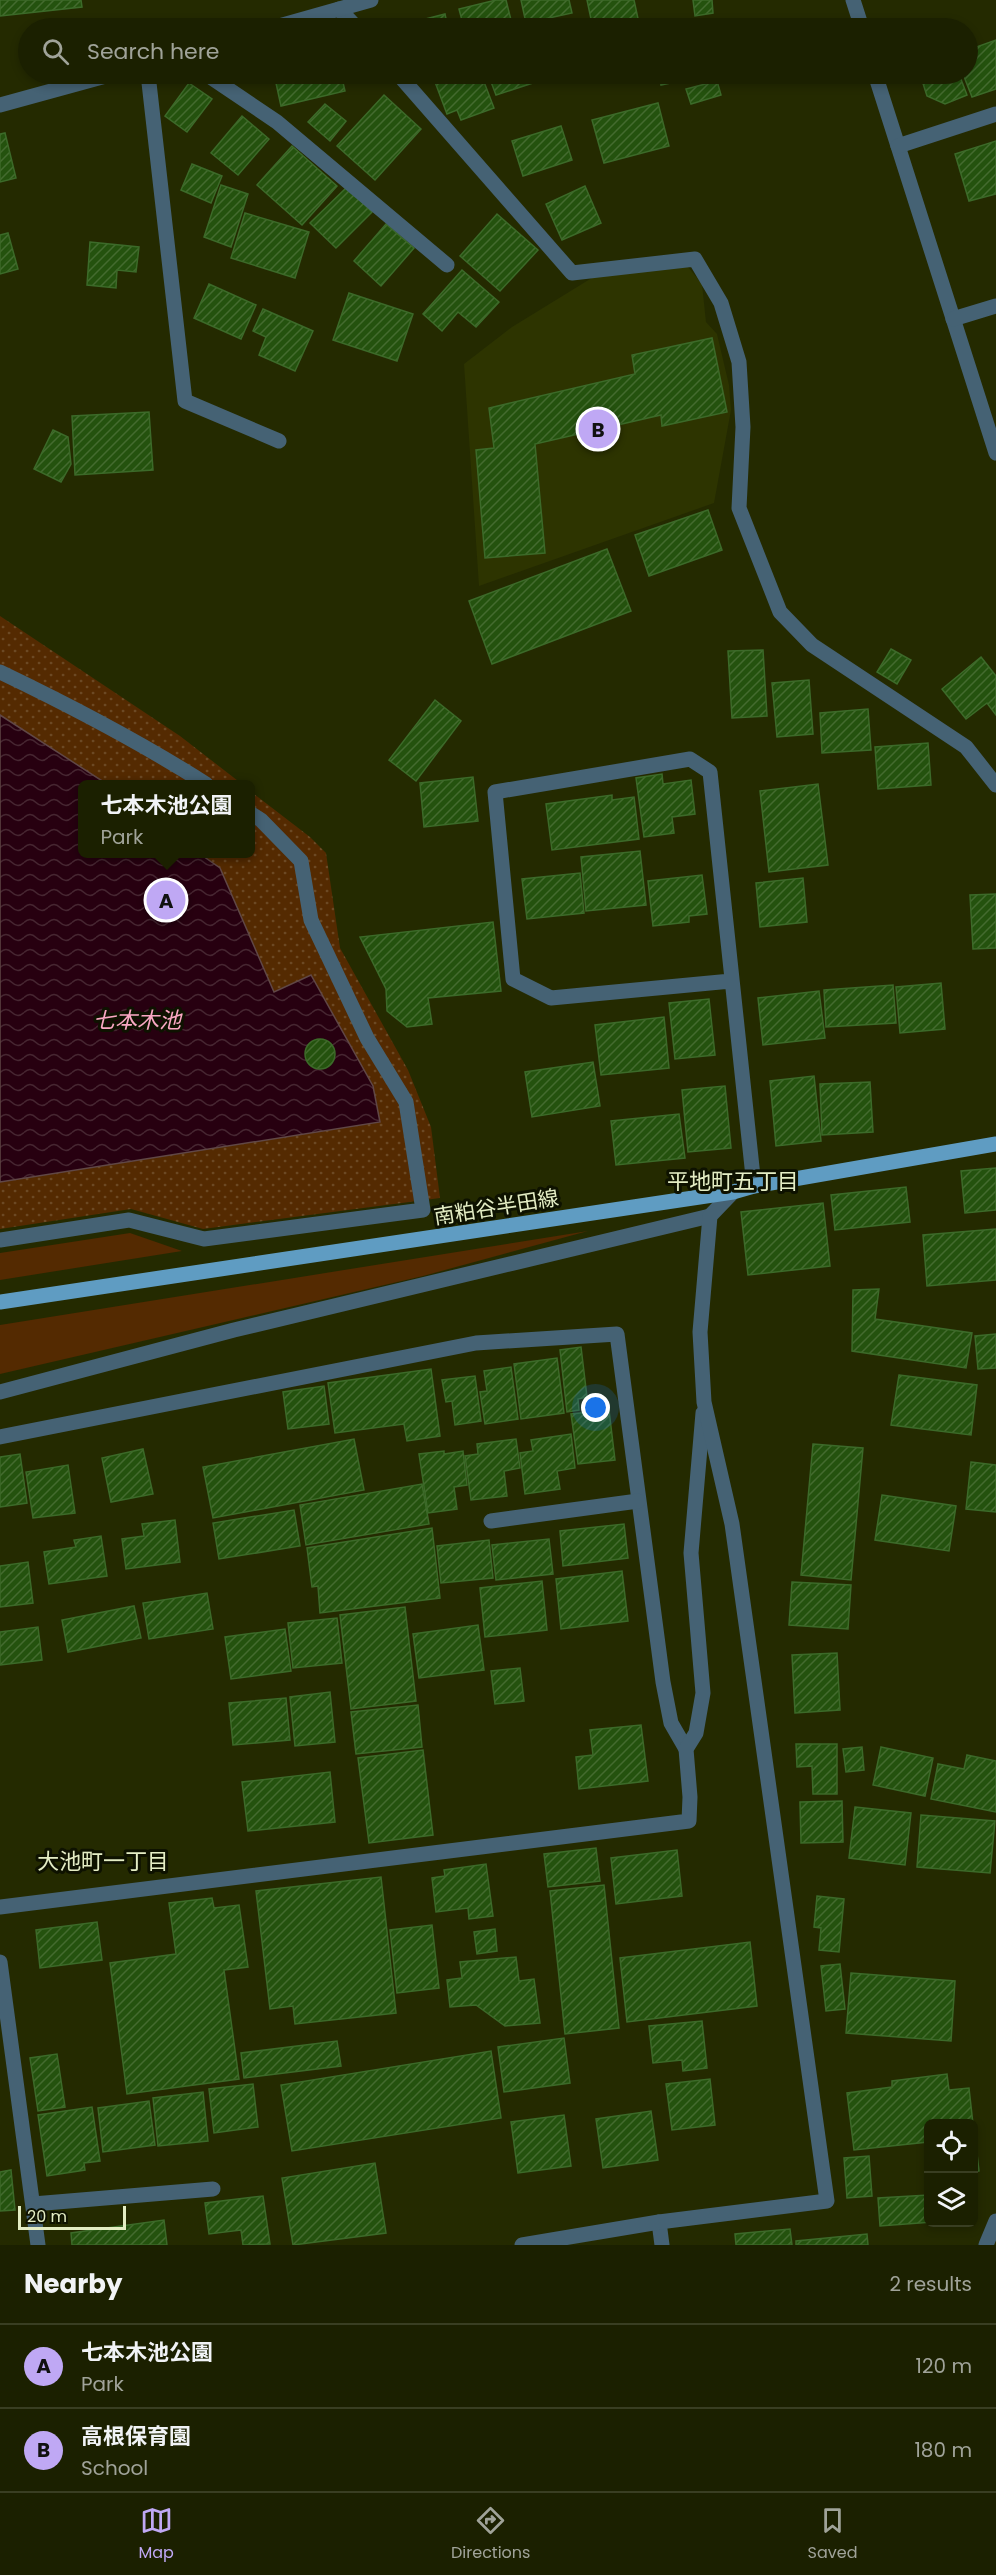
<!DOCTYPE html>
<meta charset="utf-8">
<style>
body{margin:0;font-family:Poppins,"Noto Sans JP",sans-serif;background:#24280a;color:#f1f3f6}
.controls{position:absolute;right:18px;bottom:18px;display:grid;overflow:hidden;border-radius:9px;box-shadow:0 3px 9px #0003}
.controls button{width:54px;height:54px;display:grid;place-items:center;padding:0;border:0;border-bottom:2px solid #393e22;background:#1b2000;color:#f1f3f6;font:30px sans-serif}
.scale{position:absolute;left:18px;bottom:15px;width:108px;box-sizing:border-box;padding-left:6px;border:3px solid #e4edc4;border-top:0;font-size:16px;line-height:21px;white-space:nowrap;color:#e4edc4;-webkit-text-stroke:4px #0e1200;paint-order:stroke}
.you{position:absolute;left:596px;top:1408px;width:21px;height:21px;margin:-15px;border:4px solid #fff;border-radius:50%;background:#1a73e8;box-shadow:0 0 0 9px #1a73e833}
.badge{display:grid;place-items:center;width:39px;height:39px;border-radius:50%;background:#bfa8f4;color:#111;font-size:20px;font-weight:700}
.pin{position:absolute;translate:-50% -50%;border:3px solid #fff;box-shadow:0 2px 6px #0006}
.popup{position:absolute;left:78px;top:780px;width:177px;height:78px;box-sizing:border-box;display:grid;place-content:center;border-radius:9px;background:#1b2000;filter:drop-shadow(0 2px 4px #0005);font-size:20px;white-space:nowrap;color:#a0a399}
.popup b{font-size:22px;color:#f1f3f6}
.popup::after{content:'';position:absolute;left:50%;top:100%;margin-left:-12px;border:12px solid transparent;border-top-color:#1b2000}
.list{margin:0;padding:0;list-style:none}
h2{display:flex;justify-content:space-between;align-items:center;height:78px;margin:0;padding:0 24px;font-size:26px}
h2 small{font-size:20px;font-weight:400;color:#a0a399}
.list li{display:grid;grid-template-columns:39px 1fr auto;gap:18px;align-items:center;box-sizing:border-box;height:84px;padding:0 24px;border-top:2px solid #393e22}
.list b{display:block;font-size:22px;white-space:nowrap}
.list p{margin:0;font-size:20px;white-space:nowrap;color:#a0a399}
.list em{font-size:20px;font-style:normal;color:#a0a399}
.icon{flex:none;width:33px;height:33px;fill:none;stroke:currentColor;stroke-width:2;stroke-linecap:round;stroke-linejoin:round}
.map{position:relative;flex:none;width:996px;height:2245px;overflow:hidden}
.search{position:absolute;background:#1b2000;box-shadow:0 3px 9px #0003;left:18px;right:18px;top:18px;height:66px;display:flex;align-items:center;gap:15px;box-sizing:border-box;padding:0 21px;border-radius:33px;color:#a0a399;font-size:22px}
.sheet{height:246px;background:#1b2000}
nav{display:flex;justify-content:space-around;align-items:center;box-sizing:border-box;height:84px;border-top:2px solid #393e22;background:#1b2000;font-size:16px;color:#a0a399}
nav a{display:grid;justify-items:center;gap:3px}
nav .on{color:#bfa8f4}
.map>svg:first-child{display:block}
.built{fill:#2d3400}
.grass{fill:#542a01}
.park{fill:url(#park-dots)}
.water{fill:url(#water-waves);stroke:#604746;stroke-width:1.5}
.building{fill:url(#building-hatch);stroke:#3c6a29;stroke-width:1.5}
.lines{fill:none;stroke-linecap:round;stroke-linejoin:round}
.minor{stroke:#456274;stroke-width:15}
.major{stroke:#5f9cc2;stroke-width:15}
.labels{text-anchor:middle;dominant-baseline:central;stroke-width:6;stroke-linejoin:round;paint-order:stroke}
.street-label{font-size:21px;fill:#e4edc4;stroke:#0e1200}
.water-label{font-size:22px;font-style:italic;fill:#faa7c3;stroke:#0e1200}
.neighbourhood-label{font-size:22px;fill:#e4edc4;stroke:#0e1200}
</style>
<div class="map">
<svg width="996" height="2245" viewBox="0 0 996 2245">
<defs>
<pattern id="park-dots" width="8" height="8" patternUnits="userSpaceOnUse" patternTransform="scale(1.5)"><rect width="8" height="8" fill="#542a01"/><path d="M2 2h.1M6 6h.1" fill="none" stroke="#6c4924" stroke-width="1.8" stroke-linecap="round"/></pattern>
<pattern id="water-waves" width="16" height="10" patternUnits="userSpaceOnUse" patternTransform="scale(1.5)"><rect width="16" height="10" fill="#270010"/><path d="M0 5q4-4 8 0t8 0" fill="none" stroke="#462631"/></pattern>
<pattern id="building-hatch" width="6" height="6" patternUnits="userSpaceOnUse" patternTransform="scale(1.5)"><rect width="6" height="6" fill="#24520e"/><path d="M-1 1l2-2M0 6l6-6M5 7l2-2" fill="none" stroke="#446b2f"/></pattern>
</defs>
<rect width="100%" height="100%" fill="#242a00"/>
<polygon class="built" points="688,267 702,284 706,322 717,334 729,385 731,410 714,503 479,586 464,364 512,327 595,276"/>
<g class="grass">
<polygon points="588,1231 423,1276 0,1374 0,1325"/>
<polygon points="130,1233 182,1251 0,1280 0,1253"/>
</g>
<polygon class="park" points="0,616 180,736 242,784 82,784 82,854 250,854 250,791 310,837 326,853 340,948 408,1070 431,1127 440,1198 203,1229 131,1209 0,1229"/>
<polygon class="water" points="0,715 107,784 82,784 82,854 200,854 220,868 274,992 311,975 373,1086 380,1122 0,1182"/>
<g class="building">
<polygon points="0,0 81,0 82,7 0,16"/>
<polygon points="496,0 506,0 513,28 464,28 459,9"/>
<polygon points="521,0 569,0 572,13 526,23"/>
<polygon points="587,0 634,0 640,28 542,28 591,19"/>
<polygon points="693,0 712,0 713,13 695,16"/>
<polygon points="445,14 448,28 403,28 402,25"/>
<polygon points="996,40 996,89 972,97 963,74 968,74 968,50"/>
<polygon points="274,74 341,74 345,91 281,106"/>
<polygon points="458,74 481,74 494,108 461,120 457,110 447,114 435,82"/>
<polygon points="488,74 536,74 539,81 496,95"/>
<polygon points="659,74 712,74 661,85"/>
<polygon points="920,74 959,74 967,95 945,104 927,96"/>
<polygon points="717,81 721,95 691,104 686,89"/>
<polygon points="189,83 212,99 187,132 165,116"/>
<polygon points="384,95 421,129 375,180 337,146"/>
<polygon points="658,103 669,146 604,163 592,120"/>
<polygon points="325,104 346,121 330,141 308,122"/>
<polygon points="242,116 269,139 238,175 211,153"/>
<polygon points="561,126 572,160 523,176 512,141"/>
<polygon points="5,133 16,178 0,182 0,134"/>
<polygon points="996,141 996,194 969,201 955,154"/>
<polygon points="292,146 337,186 302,225 257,185"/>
<polygon points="192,164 222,176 211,203 181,190"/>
<polygon points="221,185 248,194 231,247 204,237"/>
<polygon points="585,186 601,223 562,240 546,204"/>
<polygon points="347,187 372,212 336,248 310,223"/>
<polygon points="245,213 309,232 295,278 231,258"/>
<polygon points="497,214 538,250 500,291 460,256"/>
<polygon points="386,224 414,248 381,286 354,261"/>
<polygon points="8,233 18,269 0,274 0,235"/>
<polygon points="90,242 139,247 136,272 117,270 116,288 87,285"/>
<polygon points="462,270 499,302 476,327 458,312 442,331 423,314"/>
<polygon points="209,284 256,305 241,339 194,318"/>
<polygon points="349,293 413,314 397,361 333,340"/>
<polygon points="263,309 313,331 295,371 259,355 266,337 253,331"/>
<polygon points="712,338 727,412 662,426 661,415 535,444 545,553 485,558 476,450 494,448 489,408 635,374 632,355"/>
<polygon points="149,412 153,470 75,475 72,416"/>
<polygon points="53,430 68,437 71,464 61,482 34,469"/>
<polygon points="708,510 722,550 649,576 635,535"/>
<polygon points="607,549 631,611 492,664 469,601"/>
<polygon points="891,649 911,660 897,684 877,672"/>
<polygon points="763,650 767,716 732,718 728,651"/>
<polygon points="981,657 996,676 996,715 987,703 966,719 942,689"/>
<polygon points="809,680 813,734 777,737 772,683"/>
<polygon points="435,700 461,721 416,781 389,760"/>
<polygon points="868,709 871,750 822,753 820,713"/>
<polygon points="928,743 931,785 878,789 875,747"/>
<polygon points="662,774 663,784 691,780 695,814 672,817 674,833 644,837 636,778"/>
<polygon points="473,777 478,821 424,827 420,783"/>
<polygon points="818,784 828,865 769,872 760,791"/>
<polygon points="612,795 612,800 634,797 639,839 552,850 546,804"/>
<polygon points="640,851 646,905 586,911 581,857"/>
<polygon points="580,873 584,913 527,919 522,879"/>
<polygon points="702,875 707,914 689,916 689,922 653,926 648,881"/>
<polygon points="803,878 807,922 760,927 756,883"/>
<polygon points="996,894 996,948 973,949 970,895"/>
<polygon points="493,922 501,991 428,998 432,1024 407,1027 387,1011 386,989 360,937"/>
<polygon points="941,983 945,1029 900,1033 896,987"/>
<polygon points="893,985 896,1023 826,1027 824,990"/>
<polygon points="819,991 825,1038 763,1045 758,998"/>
<polygon points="709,999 715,1055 675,1059 669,1003"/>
<polygon points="664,1017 669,1068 601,1075 595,1025"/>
<circle cx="320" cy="1054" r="15"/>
<polygon points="593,1062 600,1106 532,1117 525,1072"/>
<polygon points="814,1076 821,1141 776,1146 770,1081"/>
<polygon points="870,1082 873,1132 822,1135 820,1084"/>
<polygon points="725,1086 731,1148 688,1152 682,1090"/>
<polygon points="679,1114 685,1158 616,1165 611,1121"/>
<polygon points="996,1168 996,1210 965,1213 961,1171"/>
<polygon points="906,1187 910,1222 835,1230 831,1195"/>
<polygon points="823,1203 830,1266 748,1275 741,1212"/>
<polygon points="996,1229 996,1280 927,1286 923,1235"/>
<polygon points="879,1289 875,1319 972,1333 966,1368 852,1351 853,1290"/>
<polygon points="996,1334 996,1368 978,1369 975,1336"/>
<polygon points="581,1347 587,1397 578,1399 579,1410 567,1412 560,1350"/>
<polygon points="557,1358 564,1413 521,1419 514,1364"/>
<polygon points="511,1367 518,1419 485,1424 480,1392 487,1391 484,1371"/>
<polygon points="431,1369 440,1436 407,1441 404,1424 335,1433 328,1383"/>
<polygon points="899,1375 977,1385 971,1435 891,1425"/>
<polygon points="475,1376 481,1421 455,1425 452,1401 446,1402 442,1380"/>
<polygon points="324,1386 329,1424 288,1429 283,1392"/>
<polygon points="609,1410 615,1460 578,1464 571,1414"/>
<polygon points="571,1434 575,1468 557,1471 560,1489 525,1494 520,1453 533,1451 531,1440"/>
<polygon points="354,1439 364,1490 213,1518 203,1467"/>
<polygon points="516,1439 520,1468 504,1471 507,1496 471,1500 465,1456 478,1454 477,1444"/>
<polygon points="813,1444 863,1448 851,1580 801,1575"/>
<polygon points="143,1449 153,1494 111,1502 102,1458"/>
<polygon points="444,1451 444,1454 463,1451 467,1485 454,1487 457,1509 428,1513 419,1454"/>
<polygon points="20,1454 27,1503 0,1507 0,1457"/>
<polygon points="971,1462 996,1465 996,1512 966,1509"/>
<polygon points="68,1465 75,1513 33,1518 26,1472"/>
<polygon points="422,1484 429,1524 306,1545 300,1505"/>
<polygon points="882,1495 956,1506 949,1551 875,1540"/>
<polygon points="294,1510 300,1546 219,1559 213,1523"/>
<polygon points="175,1520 180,1562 126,1569 122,1539 144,1536 142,1524"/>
<polygon points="624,1524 628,1558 563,1566 560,1531"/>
<polygon points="432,1528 440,1598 320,1613 318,1586 312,1587 307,1548"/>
<polygon points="101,1536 107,1576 49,1584 44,1552 76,1547 74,1540"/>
<polygon points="549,1539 553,1574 496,1580 492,1545"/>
<polygon points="489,1540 493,1578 441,1583 437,1546"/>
<polygon points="28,1562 33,1603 0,1607 0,1566"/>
<polygon points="622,1571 628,1621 561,1629 556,1579"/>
<polygon points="542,1581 547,1630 485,1637 480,1588"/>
<polygon points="792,1582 851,1585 848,1629 789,1625"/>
<polygon points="207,1593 213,1629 149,1639 143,1603"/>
<polygon points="134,1606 141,1638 68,1652 62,1620"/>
<polygon points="405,1607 416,1701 351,1709 340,1615"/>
<polygon points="337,1618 342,1663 293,1668 288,1623"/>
<polygon points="478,1625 484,1670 419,1678 413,1634"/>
<polygon points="38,1627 42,1660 0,1665 0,1632"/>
<polygon points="285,1629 291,1671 231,1679 225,1637"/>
<polygon points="837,1653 840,1710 795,1713 792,1655"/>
<polygon points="520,1668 524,1701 495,1704 491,1671"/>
<polygon points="330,1692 335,1742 295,1746 290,1697"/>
<polygon points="286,1698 290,1740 233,1745 229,1703"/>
<polygon points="418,1705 422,1747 356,1754 351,1712"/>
<polygon points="641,1725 648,1781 579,1789 576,1757 593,1755 590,1730"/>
<polygon points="796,1744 837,1744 837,1794 813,1794 812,1766 797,1767"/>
<polygon points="862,1747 864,1770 846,1772 843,1749"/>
<polygon points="881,1747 933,1758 925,1796 873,1785"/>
<polygon points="423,1750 433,1835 369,1843 358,1758"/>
<polygon points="967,1755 996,1761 996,1812 931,1799 938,1764 964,1769"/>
<polygon points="330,1772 335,1822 248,1831 242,1782"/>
<polygon points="842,1801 843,1842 801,1843 800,1802"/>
<polygon points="855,1807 911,1813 905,1865 849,1858"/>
<polygon points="921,1815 995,1821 990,1873 917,1867"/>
<polygon points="596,1848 600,1881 548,1887 544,1854"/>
<polygon points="677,1850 682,1896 616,1904 611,1858"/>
<polygon points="486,1864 493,1916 469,1919 468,1908 436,1912 432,1878 445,1876 444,1870"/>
<polygon points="381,1877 396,2013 295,2024 293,2006 270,2009 256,1891"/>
<polygon points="604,1885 619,2028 565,2034 550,1891"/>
<polygon points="817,1896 844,1899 839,1952 819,1950 821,1928 814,1927"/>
<polygon points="212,1898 214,1908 239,1905 248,1967 224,1970 239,2079 127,2094 110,1963 176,1954 169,1903"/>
<polygon points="97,1922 102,1960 40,1968 36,1930"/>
<polygon points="432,1925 439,1988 397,1993 390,1930"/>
<polygon points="495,1929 497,1951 477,1954 474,1932"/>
<polygon points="750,1942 757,2006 627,2022 620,1958"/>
<polygon points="516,1957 519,1981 534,1979 540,2023 505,2026 476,2005 450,2007 447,1980 462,1978 460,1962"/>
<polygon points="840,1964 845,2009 826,2011 821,1966"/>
<polygon points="851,1973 955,1981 951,2041 846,2033"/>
<polygon points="702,2021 707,2068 683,2071 682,2060 653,2063 649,2026"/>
<polygon points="564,2038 570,2083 504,2092 498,2047"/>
<polygon points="337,2041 341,2066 244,2078 241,2053"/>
<polygon points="491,2051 501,2118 292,2151 281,2085"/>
<polygon points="57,2054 65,2107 38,2111 30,2058"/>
<polygon points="947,2074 949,2090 969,2088 973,2124 928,2124 928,2142 854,2150 847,2093 892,2087 892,2081"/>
<polygon points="710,2079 715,2125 672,2130 666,2084"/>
<polygon points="253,2084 258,2127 214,2133 209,2089"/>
<polygon points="203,2092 208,2141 158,2146 153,2098"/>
<polygon points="149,2101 155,2145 103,2152 98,2108"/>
<polygon points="92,2107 100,2161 84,2163 85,2170 47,2176 38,2115"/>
<polygon points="651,2111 658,2160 603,2168 596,2119"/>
<polygon points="564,2115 571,2166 518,2173 511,2122"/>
<polygon points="976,2145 979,2171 974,2172 974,2146"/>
<polygon points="869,2156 872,2196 847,2198 844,2158"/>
<polygon points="375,2163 386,2233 293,2245 282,2178"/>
<polygon points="11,2170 15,2210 0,2211 0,2172"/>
<polygon points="928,2195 928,2222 933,2222 880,2226 878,2198"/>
<polygon points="263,2196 270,2244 243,2245 241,2230 209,2234 205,2203"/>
<polygon points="164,2220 167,2245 72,2245 71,2233"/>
<polygon points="790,2229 792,2245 736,2245 735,2234"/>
<polygon points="867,2234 868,2245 796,2245 796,2241"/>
</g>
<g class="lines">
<g class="minor">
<polyline points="853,0 862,28"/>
<polyline points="339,9 357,28"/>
<polyline points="272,28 371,0"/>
<polyline points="148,74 185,401 279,441"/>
<polyline points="206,74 277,122 447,265"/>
<polyline points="398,74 572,273 695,259 721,303 739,362 743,427 739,508 780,612 812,645 966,747 996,785"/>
<polyline points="875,74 996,453"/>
<polyline points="0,105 113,74"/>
<polyline points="898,146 996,114"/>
<polyline points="953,319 996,306"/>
<path d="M0,672C71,706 140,742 206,784"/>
<polyline points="731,981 551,998 513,979 495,792 690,759 710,772 754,1186"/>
<polyline points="0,1240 129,1220 204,1239 423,1210 406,1102 367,1038 311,920 301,861 261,820 250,813"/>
<polyline points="0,1392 234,1330 710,1216"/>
<polyline points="0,1437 476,1343 617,1334 663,1682 671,1723 686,1749"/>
<polyline points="491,1521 638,1501"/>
<polyline points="0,1907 689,1821 690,1797 686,1749 696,1733 703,1693 691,1553 703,1413"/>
<polyline points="0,1962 38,2245"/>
<polyline points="33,2204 213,2189"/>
<polyline points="659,2222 662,2245"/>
<polyline points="522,2245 659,2222 827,2201 732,1524 704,1402 700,1332 710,1216 733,1192"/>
<polyline points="986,2245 996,2221"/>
</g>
<polyline class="major" points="0,1302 733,1192 754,1186 996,1144"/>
</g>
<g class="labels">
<g class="street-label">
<text transform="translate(496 1207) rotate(-9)">南粕谷半田線</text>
</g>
<g class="water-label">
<text x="137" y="1020">七本木池</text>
</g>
<g class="neighbourhood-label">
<text x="733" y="1181">平地町五丁目</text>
<text x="103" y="1861">大池町一丁目</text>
</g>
</g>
</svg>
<div class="controls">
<button><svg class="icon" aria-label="locate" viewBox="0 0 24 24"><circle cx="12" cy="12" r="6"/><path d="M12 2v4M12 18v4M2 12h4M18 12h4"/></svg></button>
<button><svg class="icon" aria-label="layers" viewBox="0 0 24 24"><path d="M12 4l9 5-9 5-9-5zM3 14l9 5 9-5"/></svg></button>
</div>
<div class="scale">20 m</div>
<div class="you"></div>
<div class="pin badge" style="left:166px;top:900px">A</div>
<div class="popup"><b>七本木池公園</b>Park</div>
<div class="pin badge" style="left:598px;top:429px">B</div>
<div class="search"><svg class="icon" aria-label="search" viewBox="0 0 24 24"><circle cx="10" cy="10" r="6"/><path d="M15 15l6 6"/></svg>Search here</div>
</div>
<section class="sheet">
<h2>Nearby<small>2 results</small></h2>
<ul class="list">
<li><span class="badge">A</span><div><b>七本木池公園</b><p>Park</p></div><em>120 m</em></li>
<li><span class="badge">B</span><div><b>高根保育園</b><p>School</p></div><em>180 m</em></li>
</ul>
</section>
<nav>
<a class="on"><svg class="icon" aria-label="map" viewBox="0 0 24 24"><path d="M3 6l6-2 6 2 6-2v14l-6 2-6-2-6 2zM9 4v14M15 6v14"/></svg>Map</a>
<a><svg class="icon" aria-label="directions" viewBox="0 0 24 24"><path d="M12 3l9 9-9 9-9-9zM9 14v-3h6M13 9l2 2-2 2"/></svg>Directions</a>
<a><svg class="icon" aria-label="saved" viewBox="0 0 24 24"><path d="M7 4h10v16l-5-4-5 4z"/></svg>Saved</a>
</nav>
